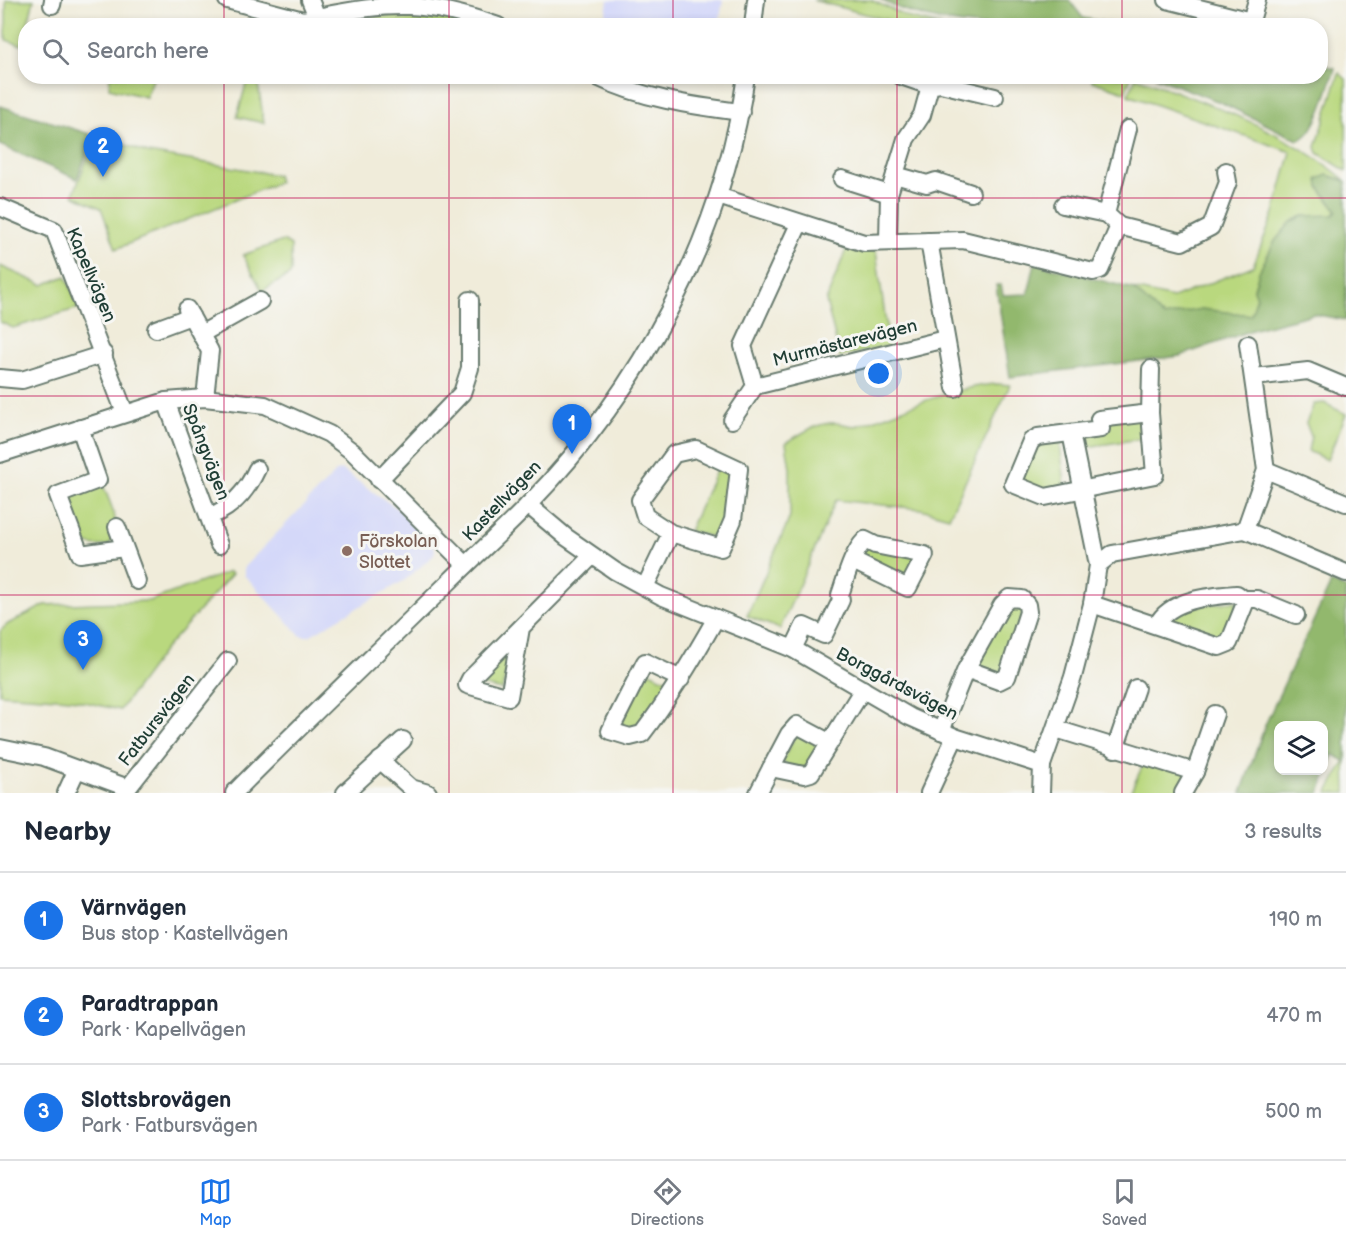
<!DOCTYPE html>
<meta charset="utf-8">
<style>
body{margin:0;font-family:"Balsamiq Sans",sans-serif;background:#f2f2f3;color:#1f2937}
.controls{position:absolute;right:18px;bottom:18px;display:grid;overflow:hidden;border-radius:12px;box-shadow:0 3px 9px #0003}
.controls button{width:54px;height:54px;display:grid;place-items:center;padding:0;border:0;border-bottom:2px solid #e0e1e3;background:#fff;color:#1f2937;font:30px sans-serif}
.you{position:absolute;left:879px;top:374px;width:21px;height:21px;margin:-15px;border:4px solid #fff;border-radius:50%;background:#1a73e8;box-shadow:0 0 0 9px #1a73e833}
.badge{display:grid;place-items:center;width:39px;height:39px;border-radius:50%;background:#1a73e8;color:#fff;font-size:20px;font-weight:700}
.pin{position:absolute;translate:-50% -50px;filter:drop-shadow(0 2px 3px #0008)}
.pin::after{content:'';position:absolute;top:32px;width:21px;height:18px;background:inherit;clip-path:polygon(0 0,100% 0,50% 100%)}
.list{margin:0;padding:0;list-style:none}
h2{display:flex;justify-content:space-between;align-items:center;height:78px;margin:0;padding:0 24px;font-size:26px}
h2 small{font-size:20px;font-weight:400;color:#747a83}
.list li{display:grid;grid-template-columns:39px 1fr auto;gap:18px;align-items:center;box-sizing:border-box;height:96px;padding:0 24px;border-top:2px solid #e0e1e3}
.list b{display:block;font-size:22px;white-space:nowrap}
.list p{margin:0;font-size:20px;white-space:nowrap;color:#747a83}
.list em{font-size:20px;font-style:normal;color:#747a83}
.icon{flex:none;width:33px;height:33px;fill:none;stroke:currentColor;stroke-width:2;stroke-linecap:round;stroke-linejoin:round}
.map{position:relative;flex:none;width:1346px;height:793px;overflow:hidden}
.search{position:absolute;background:#fff;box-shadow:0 3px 9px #0003;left:18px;right:18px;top:18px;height:66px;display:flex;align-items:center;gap:15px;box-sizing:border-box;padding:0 21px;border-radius:24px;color:#747a83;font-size:22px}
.sheet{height:366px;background:#fff}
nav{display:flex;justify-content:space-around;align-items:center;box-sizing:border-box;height:84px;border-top:2px solid #e0e1e3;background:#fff;font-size:16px;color:#747a83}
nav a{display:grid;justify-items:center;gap:3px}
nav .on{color:#1a73e8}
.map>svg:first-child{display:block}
.built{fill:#d4d8f9}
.green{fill:#b9d87e;stroke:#6c8a59;stroke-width:1.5}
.forest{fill:#92b86d;stroke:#587a50;stroke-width:1.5;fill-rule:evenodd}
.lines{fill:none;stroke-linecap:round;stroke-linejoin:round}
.minor-casing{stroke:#687a6e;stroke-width:20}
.minor{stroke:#fff;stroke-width:16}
.grid{fill:none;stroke:#c2185b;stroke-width:1.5;stroke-opacity:0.55}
.education-dot{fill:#8d6e63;stroke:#f6f6f2;stroke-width:2}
.labels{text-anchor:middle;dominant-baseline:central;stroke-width:6;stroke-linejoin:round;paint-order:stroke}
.street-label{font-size:18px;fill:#1f3d34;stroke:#f6f6f2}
.education-label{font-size:18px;fill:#785e54;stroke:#f6f6f2;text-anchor:start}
</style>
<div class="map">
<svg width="1346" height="793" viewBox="0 0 1346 793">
<rect width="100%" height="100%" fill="#f6f6f2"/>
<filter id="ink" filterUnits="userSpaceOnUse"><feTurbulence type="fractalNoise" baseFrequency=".0167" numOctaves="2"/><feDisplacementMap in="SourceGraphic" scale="12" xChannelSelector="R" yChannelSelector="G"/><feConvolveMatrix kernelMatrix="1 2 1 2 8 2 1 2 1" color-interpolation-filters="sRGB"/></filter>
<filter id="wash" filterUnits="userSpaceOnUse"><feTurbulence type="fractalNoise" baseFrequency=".008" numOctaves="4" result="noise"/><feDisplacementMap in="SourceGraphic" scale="24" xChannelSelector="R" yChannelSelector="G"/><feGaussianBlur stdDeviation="1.35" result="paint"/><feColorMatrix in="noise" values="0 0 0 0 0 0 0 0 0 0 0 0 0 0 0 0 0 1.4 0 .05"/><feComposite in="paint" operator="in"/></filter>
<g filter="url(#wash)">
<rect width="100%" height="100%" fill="#f0ecda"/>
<g class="built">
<polygon points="608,0 723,0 719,25 604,25"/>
<polygon points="342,470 399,510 435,548 434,555 405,580 309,636 301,636 244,575 244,567 337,471"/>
</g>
<g class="green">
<polygon points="6,0 34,0 22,45 6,40"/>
<polygon points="813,0 871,0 910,18 941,25 906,25"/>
<polygon points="424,13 472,25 372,25 372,16"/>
<polygon points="1339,73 1346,79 1346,171 1318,153 1316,147"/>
<polygon points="110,77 111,76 154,77 146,97 109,88"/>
<polygon points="248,77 257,77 264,123 237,117"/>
<polygon points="1093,77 1093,76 1131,77 1125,92 1092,81"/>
<path d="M1136,77C1208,103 1286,130 1345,180L1327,175L1319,188L1337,211L1334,216H1303L1291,222L1275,241L1259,272L1254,289L1257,297L1251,315L1201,309L1164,317L1133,289L1173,298L1253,266L1274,213L1291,152L1128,95Z"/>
<polygon points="99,136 148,153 277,175 279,182 116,249 101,208 73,195 95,139"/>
<polygon points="283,241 291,246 291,271 290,275 262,291 243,255"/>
<polygon points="847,247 876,251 889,346 840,357 826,301"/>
<polygon points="0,266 43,285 66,276 79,308 13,328 0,322"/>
<path d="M996,384L1010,385L949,517L921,509L836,500L780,629L747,616L790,517V468L786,443C802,433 817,422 836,423C844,423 852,428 859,425C905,410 947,388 996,384Z"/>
<polygon points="1324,403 1346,414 1327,460 1308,451 1311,436 1306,423 1314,404"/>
<polygon points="1150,413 1152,437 1074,449 1073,441 1060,444 1066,493 1013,484 1031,441 1100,429 1099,419"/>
<polygon points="718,467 731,473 733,479 722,537 716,538 689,531"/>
<path d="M103,485C111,506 123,524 109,545C77,551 78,532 67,507L72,494Z"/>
<polygon points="862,545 917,554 906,584 855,561"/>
<polygon points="229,572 232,574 164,650 120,710 71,699 0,694 0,631 8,624 45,605 149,601"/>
<polygon points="1238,601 1227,637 1219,641 1169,623 1169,615 1178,608"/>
<polygon points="1017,605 1023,612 1001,674 975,665 1007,606"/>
<polygon points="512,647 502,690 480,685 479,679"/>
<polygon points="645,670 672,682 639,730 619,728"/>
<polygon points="796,734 821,745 807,769 786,765 782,761"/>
<polygon points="1345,761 1346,793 1328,793 1329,790"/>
<polygon points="1137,762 1188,772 1181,793 1130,793 1143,765"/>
</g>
<g class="forest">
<path d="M881,0H1069L1083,18L1118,25C1040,26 953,37 881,0Z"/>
<path d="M1321,65L1335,68C1329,86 1317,137 1298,140L1222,103L1155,77L1320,76Z"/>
<polygon points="0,106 90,134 90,144 77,179 0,145"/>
<polygon points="1327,175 1346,181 1346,320 1313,314 1255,329 1180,356 1010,377 996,285 1001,285 1003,295 1028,294 1035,263 1133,289 1164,317 1201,309 1251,315 1257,297 1254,289 1259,272 1275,241 1291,222 1303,216 1334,215 1337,210 1319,187 1318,179"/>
<path d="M1331,583L1346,588V762L1333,754L1320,793H1241L1266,723ZM1278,726H1324V770H1278Z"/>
</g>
</g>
<g filter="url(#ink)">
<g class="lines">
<g class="minor-casing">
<g id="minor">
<polyline points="227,0 303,20 317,17"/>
<path d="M310,0L317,17C391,2 426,0 498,26"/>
<polyline points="1167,0 1251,21 1257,0"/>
<polyline points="52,5 53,0"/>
<polyline points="753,26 756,0"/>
<path d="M595,76C640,98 692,106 741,112"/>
<polyline points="901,76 930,86"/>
<polyline points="895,175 927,184 936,181 971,193"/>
<polyline points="842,179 889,194"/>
<polyline points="718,196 864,243 963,240 1093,272 1100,270 1119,226 1106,214 1128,129"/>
<polyline points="1063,205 1106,214"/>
<polyline points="0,207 54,230 125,413"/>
<polyline points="799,224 743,346 755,386 945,339"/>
<polyline points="1119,226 1182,242 1211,227 1228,182 1226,171"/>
<polyline points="929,241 955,388"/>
<polyline points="888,242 889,194 906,139 922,115 930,86 941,84 995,97"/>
<polyline points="187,309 210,351 205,398"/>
<polyline points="156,329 191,316"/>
<polyline points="201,334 260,301"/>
<polyline points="1254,377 1308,371 1346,387"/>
<polyline points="0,378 22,380 104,354"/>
<polyline points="166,401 219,545"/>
<polyline points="1150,413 1099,419 1101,429 1038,437 1031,441 1013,484 1045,497 1155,475 1150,413 1151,369"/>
<polyline points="732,420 755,386"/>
<polyline points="80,428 98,480 58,495 80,554 124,548"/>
<polyline points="0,454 166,401 205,398 265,405 329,434 353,452 466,565"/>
<polyline points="1266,470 1346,503"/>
<polyline points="379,480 462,393 470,368 470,300"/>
<polyline points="528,505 566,537 615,571 661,596 793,649 910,717 955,737 1042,765"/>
<path d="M210,516C232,508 247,491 257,469"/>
<polyline points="117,527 137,581"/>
<polyline points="1245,530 1266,470 1248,344"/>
<polyline points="1245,530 1346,573"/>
<polyline points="1098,565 1112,554 1245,530"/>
<polyline points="645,587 671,533 645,516 640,500 674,454 696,449 739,469 733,520 721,548 671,533"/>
<polyline points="1246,599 1257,599 1296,615"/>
<path d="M1092,604L1219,647L1229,643L1246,601L1237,594C1211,596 1169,599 1157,625"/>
<polyline points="521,628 509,697 467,685 470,679 592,556"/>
<path d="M793,649L804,626L824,635L841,600L840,595C846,578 852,553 865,540L875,545L925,555L908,588L853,561"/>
<path d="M681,679L645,662L610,731L630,737L642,734C670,697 693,659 716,618"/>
<polyline points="1056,729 1195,772"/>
<polyline points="941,731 966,669 1002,605 1009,598 1022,599 1027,605 1028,612 1007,677 999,681 966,669"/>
<polyline points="829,742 797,725 789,734 771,768 804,775 811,773 863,689"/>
<polyline points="0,748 44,757 128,788 228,661"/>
<polyline points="1115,749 1136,688"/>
<polyline points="380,760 411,788 428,793"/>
<polyline points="66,793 77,769"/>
<path d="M234,793C305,721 378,652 450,581C476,555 503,531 528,505C641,389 723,237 746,76"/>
<polyline points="345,793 403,740"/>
<polyline points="758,793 771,768"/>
<polyline points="929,793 955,737"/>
<polyline points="1041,793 1042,765 1073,677 1092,604 1098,565 1071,433"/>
<polyline points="1183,793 1195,772 1215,714"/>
</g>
</g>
<use href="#minor" class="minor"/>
</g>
</g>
<path class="grid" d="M224,0V26M449,0V26M673,0V26M897,0V26M1122,0V26M224,76V793M449,76V793M673,76V793M897,76V793M1122,76V793M0,198H1346M0,396H1346M0,595H1346"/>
<circle class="education-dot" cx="347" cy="551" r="6"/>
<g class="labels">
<g class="street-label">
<text transform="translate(91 275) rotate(67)">Kapellvägen</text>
<text transform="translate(845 343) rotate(-14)">Murmästarevägen</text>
<text transform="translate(206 452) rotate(69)">Spångvägen</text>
<text transform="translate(502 501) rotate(-46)">Kastellvägen</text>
<text transform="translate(897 684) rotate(28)">Borggårdsvägen</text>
<text transform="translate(157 720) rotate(-52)">Fatbursvägen</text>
</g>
<g class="education-label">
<text x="359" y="541">Förskolan<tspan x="359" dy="21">Slottet</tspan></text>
</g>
</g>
</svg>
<div class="controls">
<button><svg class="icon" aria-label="layers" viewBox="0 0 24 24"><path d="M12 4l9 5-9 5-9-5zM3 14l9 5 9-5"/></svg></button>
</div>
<div class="you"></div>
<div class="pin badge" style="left:572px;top:454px">1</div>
<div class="pin badge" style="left:103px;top:177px">2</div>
<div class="pin badge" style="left:83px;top:670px">3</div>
<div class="search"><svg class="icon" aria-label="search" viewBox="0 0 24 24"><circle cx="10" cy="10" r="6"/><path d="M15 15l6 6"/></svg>Search here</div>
</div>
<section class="sheet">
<h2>Nearby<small>3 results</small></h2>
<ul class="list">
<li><span class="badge">1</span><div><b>Värnvägen</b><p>Bus stop · Kastellvägen</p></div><em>190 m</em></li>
<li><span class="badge">2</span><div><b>Paradtrappan</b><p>Park · Kapellvägen</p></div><em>470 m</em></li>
<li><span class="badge">3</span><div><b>Slottsbrovägen</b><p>Park · Fatbursvägen</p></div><em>500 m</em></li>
</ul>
</section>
<nav>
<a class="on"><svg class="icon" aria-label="map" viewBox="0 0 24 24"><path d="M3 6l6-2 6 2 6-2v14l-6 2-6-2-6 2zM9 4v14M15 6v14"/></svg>Map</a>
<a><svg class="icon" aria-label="directions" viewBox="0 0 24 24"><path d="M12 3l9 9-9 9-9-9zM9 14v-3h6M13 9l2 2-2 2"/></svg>Directions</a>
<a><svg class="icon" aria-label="saved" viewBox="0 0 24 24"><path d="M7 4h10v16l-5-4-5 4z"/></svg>Saved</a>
</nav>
